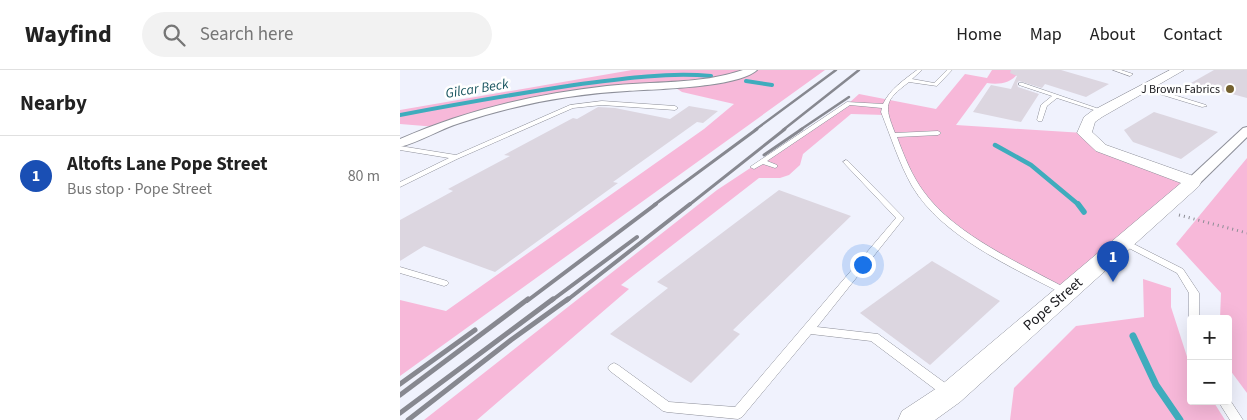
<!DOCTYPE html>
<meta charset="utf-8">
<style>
body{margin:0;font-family:"Source Sans 3",sans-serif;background:#f2f2f2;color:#222}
.controls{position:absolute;right:15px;bottom:15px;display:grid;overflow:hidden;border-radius:5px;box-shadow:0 5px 20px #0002}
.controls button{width:45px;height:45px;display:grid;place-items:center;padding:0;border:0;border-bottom:1px solid #e0e0e0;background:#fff;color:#222;font:25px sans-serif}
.you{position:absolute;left:462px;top:194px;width:18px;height:18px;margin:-12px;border:4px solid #fff;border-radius:50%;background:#1a73e8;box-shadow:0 0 0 8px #1a73e833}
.badge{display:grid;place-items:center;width:32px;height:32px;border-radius:50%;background:#2563eb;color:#fff;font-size:16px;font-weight:700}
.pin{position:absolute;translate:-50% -41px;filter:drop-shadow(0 1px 2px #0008)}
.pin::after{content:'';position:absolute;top:26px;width:18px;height:15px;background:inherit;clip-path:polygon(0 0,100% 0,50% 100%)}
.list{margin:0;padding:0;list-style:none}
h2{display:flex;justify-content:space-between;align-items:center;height:65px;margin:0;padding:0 20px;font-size:21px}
h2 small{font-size:16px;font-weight:400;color:#767676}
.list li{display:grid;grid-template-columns:32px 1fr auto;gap:15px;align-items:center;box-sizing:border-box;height:80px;padding:0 20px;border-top:1px solid #e0e0e0}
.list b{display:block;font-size:19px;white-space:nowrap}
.list p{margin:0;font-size:16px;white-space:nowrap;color:#767676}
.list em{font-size:16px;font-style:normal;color:#767676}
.icon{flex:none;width:28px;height:28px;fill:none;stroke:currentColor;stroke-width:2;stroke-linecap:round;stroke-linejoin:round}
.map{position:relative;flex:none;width:847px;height:350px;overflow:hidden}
header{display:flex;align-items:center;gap:30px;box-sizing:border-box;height:70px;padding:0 25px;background:#fff;border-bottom:1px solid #e0e0e0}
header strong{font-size:24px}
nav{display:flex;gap:28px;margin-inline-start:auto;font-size:18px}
.search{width:350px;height:45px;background:#f2f2f2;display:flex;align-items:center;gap:12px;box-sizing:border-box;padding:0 18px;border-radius:28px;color:#767676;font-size:19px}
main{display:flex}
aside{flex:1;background:#fff}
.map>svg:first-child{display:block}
.green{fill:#f7b8d9}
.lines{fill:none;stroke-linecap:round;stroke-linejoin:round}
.stream-far3{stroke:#3facbd;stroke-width:4}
.stream-far2{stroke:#3facbd;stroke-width:4.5}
.stream-far1{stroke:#3facbd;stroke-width:5.5}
.stream{stroke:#3facbd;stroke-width:7}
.building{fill:#dcd6e0}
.service-casing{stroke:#8d8f99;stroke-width:1}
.minor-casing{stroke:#8d8f99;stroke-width:2}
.tertiary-casing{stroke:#8d8f99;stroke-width:1}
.path{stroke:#8c8d95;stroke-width:3;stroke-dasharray:1 4;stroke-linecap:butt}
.service{fill:#fff;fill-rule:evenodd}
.minor{fill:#fff;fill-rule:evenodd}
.tertiary{fill:#fff;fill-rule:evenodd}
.rail-far3{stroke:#878890;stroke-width:2.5}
.rail-far2{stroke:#878890;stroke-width:3}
.rail-far1{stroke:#878890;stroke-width:4}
.rail{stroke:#878890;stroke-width:5}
.poi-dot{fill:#74612f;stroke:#fff;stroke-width:2}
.labels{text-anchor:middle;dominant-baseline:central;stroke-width:5;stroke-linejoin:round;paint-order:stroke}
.far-poi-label{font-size:12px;fill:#1a1a1e;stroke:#fff;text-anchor:end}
.far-water-label{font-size:14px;font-style:italic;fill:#17545e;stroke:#fff}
.street-label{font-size:15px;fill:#1a1a1e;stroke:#fff}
</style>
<header>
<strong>Wayfind</strong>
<div class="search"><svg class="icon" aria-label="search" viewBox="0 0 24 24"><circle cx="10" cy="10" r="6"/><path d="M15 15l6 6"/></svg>Search here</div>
<nav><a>Home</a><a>Map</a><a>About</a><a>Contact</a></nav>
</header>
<main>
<aside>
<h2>Nearby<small></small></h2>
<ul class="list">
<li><span class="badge" style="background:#1a4fb4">1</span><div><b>Altofts Lane Pope Street</b><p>Bus stop · Pope Street</p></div><em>80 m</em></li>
</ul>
</aside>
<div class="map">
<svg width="847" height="350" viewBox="0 0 847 350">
<rect width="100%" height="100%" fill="#f0f2fd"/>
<g class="green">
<polygon points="232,0 425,0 0,306 0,230 46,241 304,59 334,34 282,22 270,14 210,19 114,35 37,57 0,54 0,40"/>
<path d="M592,0H620C613,13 600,15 587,13L556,55L684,63L701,78L793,112L666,222L570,167L522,125L485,45L451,44L403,84L400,95L389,105L380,108H359L221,215L229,219L77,350H24L317,120L449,33L459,24L536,39L565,4L587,8Z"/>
<polygon points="847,88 847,323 830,300 828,291 828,249 820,249 821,223 776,174"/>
<polygon points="743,209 771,218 771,237 791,299 791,331 813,331 825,350 610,350 614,318 676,256 744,247"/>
</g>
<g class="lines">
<g class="stream-far3">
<polyline points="346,11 372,15"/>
<path d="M0,45C58,34 115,24 174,15C219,9 266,2 311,6"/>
</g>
<polyline class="stream-far2" points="595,75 631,95 679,135"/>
<polyline class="stream-far1" points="678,134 684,142"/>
<polyline class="stream" points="733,266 756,315 780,350"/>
</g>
<g class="building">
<polygon points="611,0 661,0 709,14 686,27 645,14 642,18 619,11 617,13 618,17 639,24 621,52 573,42 591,15 611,19 617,6 610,3"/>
<polygon points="814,0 847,0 847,28 791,13"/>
<polygon points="289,36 318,41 303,53 297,52 213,112 218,113 95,202 24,176 0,191 0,150 53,121 48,119 110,86 104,85 173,48 177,49 198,37 215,38 270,49"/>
<polygon points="754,42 818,62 781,89 733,72 724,60"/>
<polygon points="379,120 451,146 333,260 340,264 291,313 210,264 268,218 257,212"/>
<polygon points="532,191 600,231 530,295 460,243"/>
</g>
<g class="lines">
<g class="service-casing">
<g id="service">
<path d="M517,0H522L512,9L534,13L547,0H552L537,16L509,12C484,31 484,35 495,63L538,61L541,63L538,65L497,67C504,86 512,106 524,122C556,166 622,194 669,220L671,222L669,224H663C612,197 542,167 512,116C499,93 491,67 481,42L482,38L450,35L367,91L377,95V97L375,98L363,94L354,99L350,97L447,32L483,34C490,19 504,10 517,0Z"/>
<polygon points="713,0 721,0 733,4 730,6"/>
<polygon points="619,13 623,13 705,41 700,42 657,28 647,36 642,51 638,51 637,50 641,35 652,26 619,15"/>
<polygon points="745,16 806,35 807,36 802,37 743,19 742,18"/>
<polygon points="202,31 275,36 278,38 275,40 202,35 173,38 57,89 0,117 0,112 49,88 0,80 0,76 56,85 170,35"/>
<polygon points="446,90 448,91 504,148 417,257 478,264 552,318 554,322 552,326 548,327 544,326 471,271 411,264 342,347 338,349 267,342 263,341 210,301 208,298 210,295 214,293 218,295 269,332 335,337 496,148 444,93 443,92"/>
<polygon points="724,169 783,199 799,223 799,249 791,249 791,252 789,249 789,223 777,203 721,174 720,172 721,170"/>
<polygon points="0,197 47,211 49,213 47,215 44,216 0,203"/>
<polygon points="828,327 843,350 830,350 818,331 828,331"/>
</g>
</g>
<g class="minor-casing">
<g id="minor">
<path d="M343,0H357C337,18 255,19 227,21C170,24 114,35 60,53C40,59 20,72 0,77V69C66,40 135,24 207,16C252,11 299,15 343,0Z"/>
<polygon points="847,57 847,67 798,115 788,115 786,112 788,109 843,58"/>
</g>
</g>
<g class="tertiary-casing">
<polygon id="tertiary" points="770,0 784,0 702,47 695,52 692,62 706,75 799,108 801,112 799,116 560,332 535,350 498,350 502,341 540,316 781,113 696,81 677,63 684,47 692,41"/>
</g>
<polyline class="path" points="779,145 847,163"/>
<use href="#service" class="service"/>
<use href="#minor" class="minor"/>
<use href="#tertiary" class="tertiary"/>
<g class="rail-far3">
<polyline points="355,60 436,0"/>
<polyline points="383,60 459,0"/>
<polyline points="400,60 449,27"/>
</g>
<g class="rail-far2">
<polyline points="364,85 402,59"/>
<polyline points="254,135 357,59"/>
<polyline points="289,135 385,59"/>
</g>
<g class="rail-far1">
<polyline points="127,231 256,134"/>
<polyline points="151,231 237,167"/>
<polyline points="166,231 290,134"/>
</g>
<g class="rail">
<polyline points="0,314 75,260"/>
<polyline points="0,325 128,229"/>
<polyline points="0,343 153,229"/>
<polyline points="8,350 111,270 168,229"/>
</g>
</g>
<circle class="poi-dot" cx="830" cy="19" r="5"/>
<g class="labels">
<g class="far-poi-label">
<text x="820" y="19">J Brown Fabrics</text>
</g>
<g class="far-water-label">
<text transform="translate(77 19) rotate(-9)">Gilcar Beck</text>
</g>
<g class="street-label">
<text transform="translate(653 234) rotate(-41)">Pope Street</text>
</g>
</g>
</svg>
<div class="controls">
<button>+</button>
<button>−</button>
</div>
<div class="you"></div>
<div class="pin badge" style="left:713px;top:212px;background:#1a4fb4">1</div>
</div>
</main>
